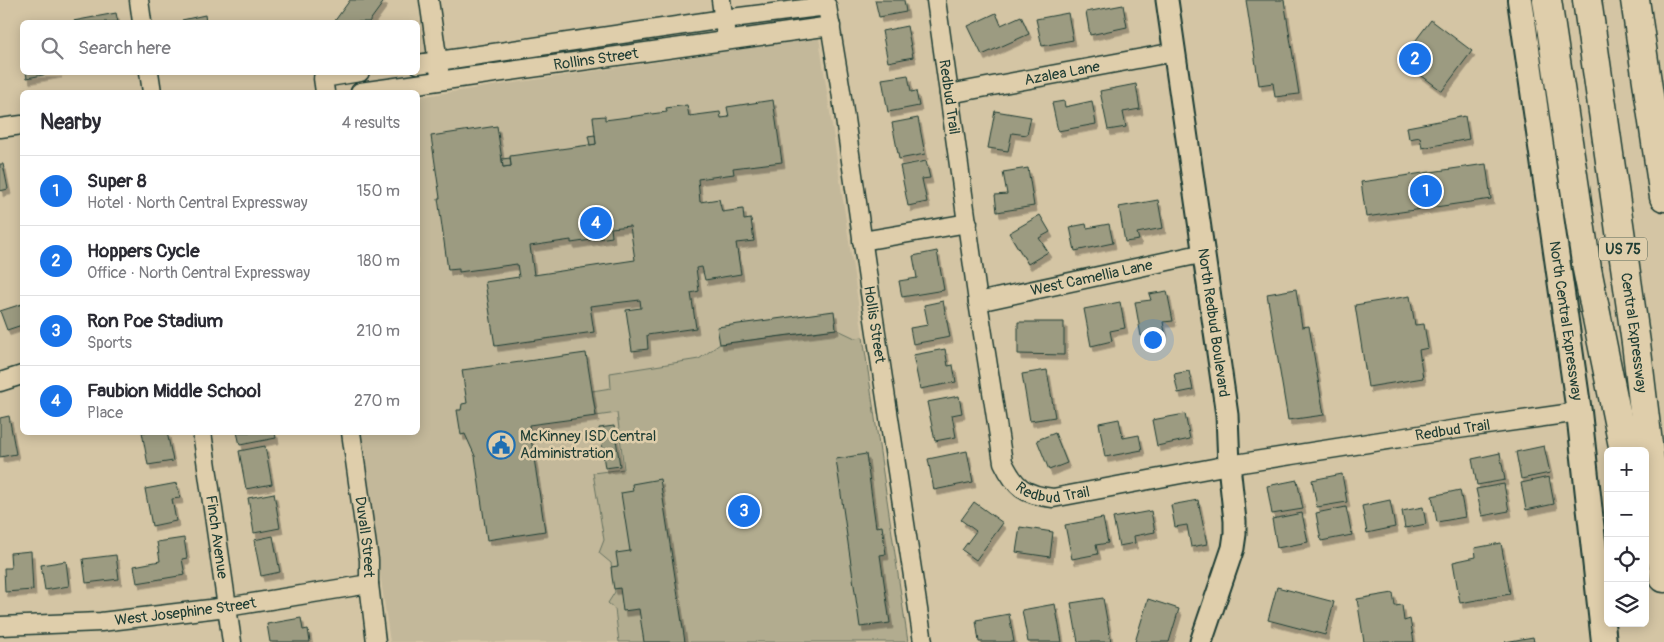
<!DOCTYPE html>
<meta charset="utf-8">
<style>
body{margin:0;font-family:Pangolin,sans-serif;background:#f7f7f7;color:#2b2b33}
.controls{position:absolute;right:15px;bottom:15px;display:grid;overflow:hidden;border-radius:8px;box-shadow:0 2px 12px #0003}
.controls button{width:45px;height:45px;display:grid;place-items:center;padding:0;border:0;border-bottom:1px solid #e1e1e2;background:#fff;color:#2b2b33;font:25px sans-serif}
.you{position:absolute;left:1152px;top:339px;width:18px;height:18px;margin:-12px;border:4px solid #fff;border-radius:50%;background:#1a73e8;box-shadow:0 0 0 8px #1a73e833}
.badge{display:grid;place-items:center;width:32px;height:32px;border-radius:50%;background:#1a73e8;color:#fff;font-size:16px;font-weight:700}
.pin{position:absolute;translate:-50% -50%;border:2px solid #fff;box-shadow:0 1px 5px #0006}
.list{margin:0;padding:0;list-style:none}
h2{display:flex;justify-content:space-between;align-items:center;height:65px;margin:0;padding:0 20px;font-size:21px}
h2 small{font-size:16px;font-weight:400;color:#7c7c81}
.list li{display:grid;grid-template-columns:32px 1fr auto;gap:15px;align-items:center;box-sizing:border-box;height:70px;padding:0 20px;border-top:1px solid #e1e1e2}
.list b{display:block;font-size:19px;white-space:nowrap}
.list p{margin:0;font-size:16px;white-space:nowrap;color:#7c7c81}
.list em{font-size:16px;font-style:normal;color:#7c7c81}
.icon{flex:none;width:28px;height:28px;fill:none;stroke:currentColor;stroke-width:2;stroke-linecap:round;stroke-linejoin:round}
.map{position:relative;flex:none;width:1664px;height:642px;overflow:hidden}
.search{position:absolute;background:#fff;box-shadow:0 2px 12px #0003;left:20px;top:20px;width:400px;height:55px;display:flex;align-items:center;gap:12px;box-sizing:border-box;padding:0 18px;border-radius:8px;color:#7c7c81;font-size:19px}
.panel{position:absolute;background:#fff;box-shadow:0 2px 12px #0003;left:20px;top:90px;width:400px;height:345px;border-radius:8px}
.map>svg:first-child{display:block}
.built{fill:#c3b89a}
.green{fill:#b2ac8f;stroke:#687462}
.building{fill:#9c9b81;stroke:#1f3d34;fill-rule:evenodd;filter:url(#shadow)}
.lines{fill:none;stroke-linecap:round;stroke-linejoin:round}
.minor-casing{stroke:#1f3d34;stroke-width:21}
.tertiary-casing{stroke:#1f3d34;stroke-width:25}
.secondary-casing{stroke:#1f3d34;stroke-width:28}
.motorway-casing{stroke:#1f3d34;stroke-width:31}
.minor{stroke:#dfceab;stroke-width:18}
.tertiary{stroke:#dfceab;stroke-width:21}
.secondary{stroke:#dfceab;stroke-width:24}
.motorway{stroke:#dfceab;stroke-width:28}
.labels{text-anchor:middle;dominant-baseline:central;stroke-width:5;stroke-linejoin:round;paint-order:stroke}
.shield{fill:#dfceab;stroke:#596858;stroke-width:1}
.shield-label{font-size:14px;font-weight:bold;fill:#1f3d34}
.street-label{font-size:15px;fill:#1f3d34;stroke:#dfceab}
.poi-label{font-size:15px;fill:#1f3d34;stroke:#dfceab;text-anchor:start}
</style>
<div class="map">
<svg width="1664" height="642" viewBox="0 0 1664 642">
<defs>
<filter id="shadow"><feDropShadow dx="3" dy="5.5" stdDeviation="0" flood-color="#0004"/></filter>
</defs>
<rect width="100%" height="100%" fill="#d4c5a4"/>
<filter id="ink" filterUnits="userSpaceOnUse"><feTurbulence type="fractalNoise" baseFrequency=".02" numOctaves="2"/><feDisplacementMap in="SourceGraphic" scale="10" xChannelSelector="R" yChannelSelector="G"/><feConvolveMatrix kernelMatrix="1 2 1 2 8 2 1 2 1" color-interpolation-filters="sRGB"/></filter>
<g filter="url(#ink)">
<polygon class="built" points="819,38 908,642 390,642 360,433 418,432 418,97"/>
<polygon class="green" points="836,329 855,338 863,337 908,642 619,642 615,609 608,603 615,592 611,563 599,553 604,540 593,473 624,469 617,413 596,416 592,391 611,388 610,373 699,359 720,344"/>
<g class="building">
<polygon points="350,0 385,0 369,22 334,22"/>
<polygon points="875,0 904,0 906,12 879,17"/>
<polygon points="1246,0 1284,0 1299,94 1275,97 1273,83 1259,85"/>
<polygon points="1123,5 1127,27 1090,35 1086,12"/>
<polygon points="116,13 118,22 74,22 73,21"/>
<polygon points="996,13 1001,25 1021,16 1029,34 982,55 968,26"/>
<polygon points="1068,13 1073,40 1042,46 1036,19"/>
<polygon points="205,15 206,22 183,22 182,20"/>
<polygon points="1431,20 1472,51 1442,91 1401,60"/>
<polygon points="907,26 913,57 888,62 882,31"/>
<polygon points="26,72 59,72 27,78"/>
<polygon points="908,75 911,92 916,91 919,106 888,112 882,79"/>
<polygon points="1136,84 1140,109 1123,112 1126,127 1108,130 1100,91"/>
<path d="M773,100L782,162L733,168L734,174L698,179L700,202L719,199L722,212L743,209L744,220L751,219L754,241L736,243L741,274L705,280L702,267L696,268L699,291L691,293L696,328L647,335L648,349L632,351L626,310L641,308L640,300L590,306L594,332L495,346L485,282L519,277L517,264L459,272V269L448,270L438,198H440L431,136L497,126L503,167L511,166L510,156L596,144L593,117L605,116V120L659,113L667,112L666,108L687,105L689,116L720,112L721,118L729,117L727,107ZM630,226L635,260L534,275L530,246L571,240V243L612,237L611,228Z"/>
<polygon points="1064,101 1065,107 1092,101 1096,124 1058,131 1052,103"/>
<polygon points="995,111 1031,117 1027,135 1012,133 1008,151 988,148"/>
<polygon points="1465,116 1469,139 1422,148 1420,137 1409,139 1407,127"/>
<polygon points="918,118 925,154 899,159 892,123"/>
<polygon points="595,135 596,144 590,145 588,136"/>
<polygon points="510,158 511,166 503,167 502,159"/>
<polygon points="926,161 930,178 922,179 927,202 908,206 900,166"/>
<polygon points="0,164 3,164 8,189 0,191"/>
<polygon points="1486,164 1491,199 1366,217 1361,182"/>
<polygon points="1028,168 1034,206 997,212 995,195 1007,194 1003,172"/>
<polygon points="1158,200 1163,228 1137,233 1139,240 1125,242 1119,207"/>
<polygon points="1040,215 1050,232 1039,238 1048,252 1028,264 1009,233"/>
<polygon points="1086,224 1087,228 1109,224 1113,243 1075,251 1070,227"/>
<polygon points="937,251 944,290 902,297 899,281 917,278 913,256"/>
<polygon points="1296,289 1302,327 1309,326 1324,415 1288,420 1267,294"/>
<polygon points="1167,291 1173,321 1163,322 1165,332 1141,336 1135,302 1151,300 1149,294"/>
<polygon points="1410,296 1415,325 1424,324 1428,348 1419,350 1423,378 1368,387 1355,305"/>
<polygon points="943,301 950,337 913,344 910,328 928,325 924,305"/>
<polygon points="1120,302 1125,328 1110,331 1112,341 1091,346 1084,309"/>
<polygon points="22,304 22,325 7,330 0,311"/>
<polygon points="834,311 836,329 720,344 717,327"/>
<polygon points="1018,322 1064,322 1064,355 1018,354"/>
<polygon points="945,349 948,366 953,365 956,382 920,389 913,355"/>
<polygon points="586,353 596,416 529,425 545,531 487,540 475,456 465,434 461,435 457,410 461,410 462,404 467,403 462,370"/>
<polygon points="1047,370 1055,417 1030,421 1022,374"/>
<polygon points="1189,371 1193,390 1178,393 1174,374"/>
<polygon points="959,396 962,413 952,415 956,437 935,441 927,402"/>
<polygon points="1185,414 1190,439 1157,446 1152,420"/>
<polygon points="9,416 16,454 0,457 0,418"/>
<polygon points="1119,419 1123,438 1139,435 1142,450 1105,457 1099,423"/>
<polygon points="614,426 620,466 605,468 599,428"/>
<polygon points="142,432 167,432 173,461 148,465"/>
<polygon points="237,432 275,432 276,438 240,445"/>
<polygon points="1055,433 1067,463 1049,470 1037,440"/>
<polygon points="265,446 272,484 246,489 239,451"/>
<polygon points="1544,446 1550,473 1521,479 1516,452"/>
<polygon points="967,451 973,482 934,490 928,459"/>
<polygon points="1500,453 1505,480 1477,485 1472,459"/>
<polygon points="866,454 876,527 882,526 886,554 880,555 890,623 860,627 836,459"/>
<polygon points="1342,474 1347,502 1317,507 1312,480"/>
<polygon points="1549,477 1554,504 1526,510 1521,483"/>
<polygon points="660,479 685,642 644,642 639,609 623,611 620,588 614,589 612,577 611,567 618,566 616,553 630,551 621,493 633,491 632,484"/>
<polygon points="1297,480 1303,509 1272,514 1267,486"/>
<polygon points="177,483 180,498 172,499 176,521 152,526 145,489"/>
<polygon points="1504,484 1509,511 1482,516 1476,489"/>
<polygon points="1460,490 1465,517 1437,522 1432,496"/>
<polygon points="274,493 280,528 254,533 248,498"/>
<polygon points="1198,500 1207,544 1191,547 1187,525 1175,527 1171,505"/>
<polygon points="1390,500 1395,527 1367,533 1362,506"/>
<polygon points="974,502 1003,523 976,560 962,550 976,531 961,520"/>
<polygon points="1346,507 1352,535 1321,541 1316,513"/>
<polygon points="1423,507 1426,524 1405,528 1402,511"/>
<polygon points="1151,511 1155,532 1134,536 1135,543 1119,546 1113,518"/>
<polygon points="1302,513 1308,542 1277,548 1272,519"/>
<polygon points="1103,518 1108,543 1096,545 1098,554 1072,559 1065,525"/>
<polygon points="1020,527 1053,532 1050,557 1016,552"/>
<polygon points="273,536 280,572 261,576 254,540"/>
<polygon points="184,538 187,558 182,559 185,575 137,583 134,566 160,561 157,542"/>
<polygon points="1501,543 1510,594 1460,603 1453,562 1476,557 1475,548"/>
<polygon points="31,551 33,590 5,592 4,568 11,568 10,553"/>
<polygon points="116,555 119,579 86,583 83,559"/>
<polygon points="66,561 69,586 45,590 41,565"/>
<polygon points="1277,587 1334,602 1325,635 1268,620"/>
<polygon points="1393,593 1395,606 1402,605 1404,621 1410,619 1414,642 1364,642 1357,599"/>
<polygon points="1103,598 1111,642 1078,642 1071,603"/>
<polygon points="1148,599 1179,609 1169,642 1135,642"/>
<polygon points="1055,604 1062,642 1028,642 1022,610"/>
<polygon points="1009,614 1014,642 979,642 976,620"/>
<polygon points="301,618 303,630 308,629 310,642 270,642 267,624"/>
<polygon points="1533,637 1534,642 1505,642"/>
</g>
<g class="lines">
<g class="minor-casing">
<g id="minor">
<polyline points="139,0 142,22"/>
<polyline points="429,0 439,70"/>
<polyline points="721,0 725,29"/>
<path id="s1" d="M936,0L978,302L1003,462C1015,487 1024,495 1053,498L1229,465L1451,430L1579,412"/>
<path id="s2" d="M418,64L724,19L827,6L841,91L870,293L923,642"/>
<polyline points="149,72 152,92"/>
<polyline points="325,92 323,78 360,72"/>
<path id="s3" d="M360,92L831,26"/>
<path id="s4" d="M949,94L1175,52"/>
<polyline points="0,128 22,125"/>
<polyline points="862,241 968,223"/>
<path id="s5" d="M978,302L1205,253"/>
<polyline points="0,382 22,375"/>
<path id="s6" d="M202,432L232,642"/>
<path id="s7" d="M351,432L369,560V584L376,642"/>
<path id="s8" d="M0,626L101,622L227,607L369,584"/>
</g>
</g>
<g class="tertiary-casing">
<g id="tertiary">
<path id="s9" d="M1167,0L1227,415L1229,465L1235,521V534L1233,548L1201,642"/>
</g>
</g>
<g class="secondary-casing">
<g id="secondary">
<path id="s10" d="M1520,0L1579,412L1604,642"/>
</g>
</g>
<g class="motorway-casing">
<g id="motorway">
<polyline points="1547,0 1587,269 1624,451"/>
<path id="s11" d="M1587,0L1636,343L1664,578"/>
<polyline points="1635,0 1664,197"/>
</g>
</g>
<use href="#minor" class="minor"/>
<use href="#tertiary" class="tertiary"/>
<use href="#secondary" class="secondary"/>
<use href="#motorway" class="motorway"/>
</g>
</g>
<defs>
<g id="civic-ring" transform="scale(1.4375)"><circle r="9.5" fill="#dfceab" stroke="#1f6fb2" stroke-width="1.5"/><path d="M-.6-6.5H3V-4.5H.6V-3L4-1V1h2V6H-6V1h2V-1L-.6-3ZM-1.2 2.5V6h2.4V2.5Z" fill="#1f6fb2"/></g>
</defs>
<g fill-rule="evenodd">
<use href="#civic-ring" x="501" y="445"/>
</g>
<g class="labels">
<rect class="shield" x="1599" y="237.5" width="48" height="23" rx="4"/>
<g class="shield-label">
<text x="1623" y="249">US 75</text>
</g>
<g class="street-label">
<text stroke="none"><textPath href="#s3" startOffset="238">Rollins Street</textPath></text>
<text stroke="none"><textPath href="#s4" startOffset="115">Azalea Lane</textPath></text>
<text stroke="none"><textPath href="#s1" startOffset="98">Redbud Trail</textPath></text>
<text stroke="none"><textPath href="#s5" startOffset="116">West Camellia Lane</textPath></text>
<text stroke="none"><textPath href="#s10" startOffset="324">North Central Expressway</textPath></text>
<text stroke="none"><textPath href="#s9" startOffset="326">North Redbud Boulevard</textPath></text>
<text stroke="none"><textPath href="#s2" startOffset="735">Hollis Street</textPath></text>
<text stroke="none"><textPath href="#s11" startOffset="336">Central Expressway</textPath></text>
<text stroke="none"><textPath href="#s1" startOffset="938">Redbud Trail</textPath></text>
<text stroke="none"><textPath href="#s1" startOffset="532">Redbud Trail</textPath></text>
<text stroke="none"><textPath href="#s6" startOffset="106">Finch Avenue</textPath></text>
<text stroke="none"><textPath href="#s7" startOffset="106">Duvall Street</textPath></text>
<text stroke="none"><textPath href="#s8" startOffset="186">West Josephine Street</textPath></text>
</g>
<g class="poi-label">
<text x="520" y="436">McKinney ISD Central<tspan x="520" dy="17">Administration</tspan></text>
</g>
</g>
</svg>
<div class="controls">
<button>+</button>
<button>−</button>
<button><svg class="icon" aria-label="locate" viewBox="0 0 24 24"><circle cx="12" cy="12" r="6"/><path d="M12 2v4M12 18v4M2 12h4M18 12h4"/></svg></button>
<button><svg class="icon" aria-label="layers" viewBox="0 0 24 24"><path d="M12 4l9 5-9 5-9-5zM3 14l9 5 9-5"/></svg></button>
</div>
<div class="you"></div>
<div class="pin badge" style="left:1426px;top:191px">1</div>
<div class="pin badge" style="left:1415px;top:59px">2</div>
<div class="pin badge" style="left:744px;top:511px">3</div>
<div class="pin badge" style="left:596px;top:223px">4</div>
<div class="search"><svg class="icon" aria-label="search" viewBox="0 0 24 24"><circle cx="10" cy="10" r="6"/><path d="M15 15l6 6"/></svg>Search here</div>
<section class="panel">
<h2>Nearby<small>4 results</small></h2>
<ul class="list">
<li><span class="badge">1</span><div><b>Super 8</b><p>Hotel · North Central Expressway</p></div><em>150 m</em></li>
<li><span class="badge">2</span><div><b>Hoppers Cycle</b><p>Office · North Central Expressway</p></div><em>180 m</em></li>
<li><span class="badge">3</span><div><b>Ron Poe Stadium</b><p>Sports</p></div><em>210 m</em></li>
<li><span class="badge">4</span><div><b>Faubion Middle School</b><p>Place</p></div><em>270 m</em></li>
</ul>
</section>
</div>
